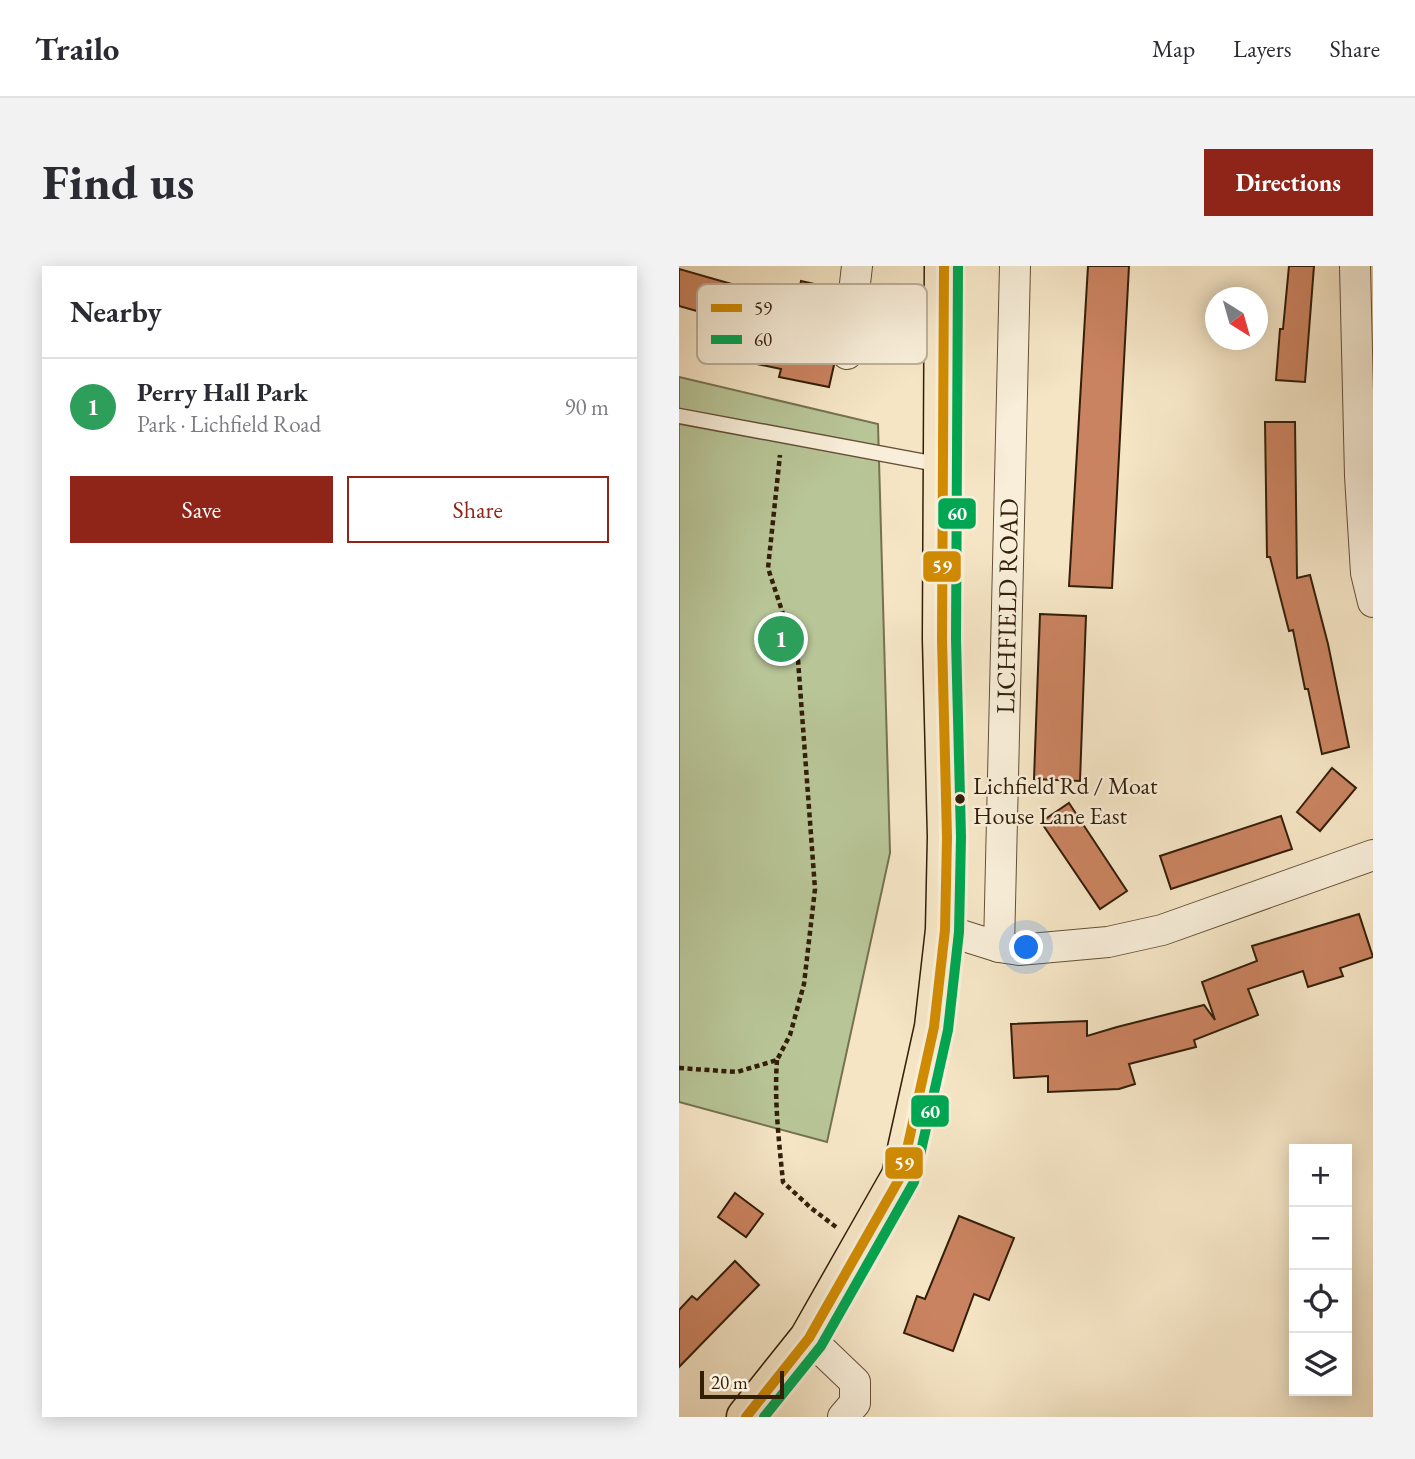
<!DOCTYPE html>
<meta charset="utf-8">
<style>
body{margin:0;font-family:"EB Garamond",serif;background:#f2f2f3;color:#2b2b33}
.controls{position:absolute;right:21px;bottom:21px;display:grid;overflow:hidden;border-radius:0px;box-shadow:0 4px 18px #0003}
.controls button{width:63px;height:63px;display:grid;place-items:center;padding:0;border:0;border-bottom:2px solid #e1e1e2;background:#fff;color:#2b2b33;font:35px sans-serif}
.compass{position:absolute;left:526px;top:21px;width:63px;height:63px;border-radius:50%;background:#fff;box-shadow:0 4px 18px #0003;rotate:143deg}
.scale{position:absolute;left:21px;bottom:18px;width:84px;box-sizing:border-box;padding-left:7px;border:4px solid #331e08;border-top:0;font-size:19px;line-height:24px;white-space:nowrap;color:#331e08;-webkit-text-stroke:5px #f8eed9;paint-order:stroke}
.you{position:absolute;left:348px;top:682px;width:24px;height:24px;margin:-18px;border:5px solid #fff;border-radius:50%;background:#1a73e8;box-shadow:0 0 0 10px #1a73e833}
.badge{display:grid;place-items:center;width:46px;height:46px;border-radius:50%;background:#8f2418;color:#fff;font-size:23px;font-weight:700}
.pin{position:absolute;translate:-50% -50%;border:4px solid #fff;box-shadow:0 2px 7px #0006}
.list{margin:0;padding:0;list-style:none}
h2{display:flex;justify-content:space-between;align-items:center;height:91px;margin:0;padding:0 28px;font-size:30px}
h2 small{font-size:23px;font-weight:400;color:#7c7c81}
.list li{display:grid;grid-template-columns:46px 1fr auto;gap:21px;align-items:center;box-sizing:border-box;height:98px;padding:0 28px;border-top:2px solid #e1e1e2}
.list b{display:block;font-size:26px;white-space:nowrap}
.list p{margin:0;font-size:23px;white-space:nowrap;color:#7c7c81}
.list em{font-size:23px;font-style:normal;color:#7c7c81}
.actions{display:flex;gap:14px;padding:21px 28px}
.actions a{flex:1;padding:16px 0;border:2px solid #8f2418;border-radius:0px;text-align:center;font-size:24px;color:#8f2418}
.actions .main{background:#8f2418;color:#fff}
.icon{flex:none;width:38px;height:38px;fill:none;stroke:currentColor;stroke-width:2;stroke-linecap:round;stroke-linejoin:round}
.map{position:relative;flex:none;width:694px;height:1151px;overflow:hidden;border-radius:0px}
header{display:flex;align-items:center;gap:42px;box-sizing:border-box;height:98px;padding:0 35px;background:#fff;border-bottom:2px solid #e1e1e2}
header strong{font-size:33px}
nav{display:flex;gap:38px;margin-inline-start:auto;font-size:24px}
.intro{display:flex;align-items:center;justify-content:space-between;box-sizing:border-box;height:168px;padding:0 42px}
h1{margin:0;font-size:49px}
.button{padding:18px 32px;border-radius:0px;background:#8f2418;color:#fff;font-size:24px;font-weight:700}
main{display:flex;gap:42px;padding:0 42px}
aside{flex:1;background:#fff;border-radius:0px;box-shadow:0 4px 18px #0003}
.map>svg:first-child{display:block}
.green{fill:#b8c597;stroke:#767250;stroke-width:2}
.building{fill:#ca8360;stroke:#331e08;stroke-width:2}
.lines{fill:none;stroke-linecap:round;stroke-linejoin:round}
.service-casing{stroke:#645037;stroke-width:17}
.minor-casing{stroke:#645037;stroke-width:32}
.primary-casing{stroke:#331e08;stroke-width:41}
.path{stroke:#331e08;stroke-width:4.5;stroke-dasharray:5 3.5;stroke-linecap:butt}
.service{stroke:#f8eed9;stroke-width:14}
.minor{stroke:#f8eed9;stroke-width:30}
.primary{stroke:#f5e5c5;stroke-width:38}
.bus-1-casing{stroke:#f8eed9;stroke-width:16}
.bus-2-casing{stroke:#f8eed9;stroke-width:16}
.bus-1{stroke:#d08b02;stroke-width:10}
.bus-2{stroke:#00a651;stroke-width:10}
.bus-dot{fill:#331e08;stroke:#f8eed9;stroke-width:2.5}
.labels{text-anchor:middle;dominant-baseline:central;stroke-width:5;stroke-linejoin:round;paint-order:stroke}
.bus-label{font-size:24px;fill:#331e08;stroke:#f8eed9;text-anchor:start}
.street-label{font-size:26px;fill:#331e08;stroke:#f8eed9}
.key{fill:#f8eed9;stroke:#bdb09a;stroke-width:2}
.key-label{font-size:19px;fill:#331e08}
.line-badge{stroke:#f8eed9;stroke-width:2.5}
.badge-label{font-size:19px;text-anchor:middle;font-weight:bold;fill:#fff}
</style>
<header>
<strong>Trailo</strong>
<nav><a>Map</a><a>Layers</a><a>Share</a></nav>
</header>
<div class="intro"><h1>Find us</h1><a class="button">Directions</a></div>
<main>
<aside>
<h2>Nearby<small></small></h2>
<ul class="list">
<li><span class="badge" style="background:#2e9e5b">1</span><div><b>Perry Hall Park</b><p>Park · Lichfield Road</p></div><em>90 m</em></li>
</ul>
<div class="actions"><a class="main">Save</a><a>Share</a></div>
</aside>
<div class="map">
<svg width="694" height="1151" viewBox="0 0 694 1151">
<rect width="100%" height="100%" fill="#f5e5c5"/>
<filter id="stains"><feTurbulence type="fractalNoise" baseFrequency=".00286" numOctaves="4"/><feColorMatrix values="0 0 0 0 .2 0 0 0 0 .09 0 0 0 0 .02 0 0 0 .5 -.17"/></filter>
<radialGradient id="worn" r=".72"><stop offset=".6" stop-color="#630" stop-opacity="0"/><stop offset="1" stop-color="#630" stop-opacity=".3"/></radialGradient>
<polygon class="green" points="0,111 199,158 211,587 148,876 0,836"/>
<g class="building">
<polygon points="409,0 450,0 433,322 390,320"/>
<polygon points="610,0 635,0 626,116 597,114 601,63 604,63"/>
<polygon points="0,3 56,19 46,53 0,40"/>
<polygon points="122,15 153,22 138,92 152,95 155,99 150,121 100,111 102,103 39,90 45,63 109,76"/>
<polygon points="586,156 616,156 618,312 631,309 649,378 670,481 643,488 629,423 626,423 614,364 610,365 591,291 588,291"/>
<polygon points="361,348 407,350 401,515 355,513"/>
<polygon points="653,502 677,522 641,565 618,546"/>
<polygon points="390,537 448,625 421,643 362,556"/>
<polygon points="602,550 613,583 492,623 481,590"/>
<polygon points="680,648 694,691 661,702 664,710 629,721 624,705 569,723 579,749 515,774 517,781 450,798 456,818 440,823 369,826 369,810 335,812 332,758 408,755 408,770 438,761 525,739 536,754 523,716 578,695 573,680"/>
<polygon points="56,927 84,948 67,971 39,951"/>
<polygon points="280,950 335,972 310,1034 295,1028 274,1085 225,1067 238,1030 246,1033"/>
<polygon points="56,995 80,1019 0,1101 0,1044 13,1030 18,1034"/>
</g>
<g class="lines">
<g class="service-casing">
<polyline id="service" points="0,150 263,199"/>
</g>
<g class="minor-casing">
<g id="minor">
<polyline points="676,0 681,210 687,307 694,336"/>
<polyline points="168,88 178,0"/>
<polyline points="266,664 320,681 340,684 429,676 483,664 694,589"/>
<polyline points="320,681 336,0"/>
<polyline points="130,1072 176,1116 176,1137 164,1151"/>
</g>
</g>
<g class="primary-casing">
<polyline id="primary" points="67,1151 130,1072 222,910 255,761 266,664 268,571 263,373 265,0"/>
</g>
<g class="path">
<path d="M98,794C95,835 100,875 104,916L132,942L157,961"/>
<polyline points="0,802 58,806 98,794 111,769 125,718 136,623 119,394 89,302 101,189"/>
</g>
<use href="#service" class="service"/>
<use href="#minor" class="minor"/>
<use href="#primary" class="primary"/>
<g class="bus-1-casing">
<polyline id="bus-1" points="67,1151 130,1072 222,910 255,761 266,664 268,571 263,373 265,0"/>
</g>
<g class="bus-2-casing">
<polyline id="bus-2" points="85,1151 142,1080 235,916 269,764 280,666 282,571 277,373 279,0"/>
</g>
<use href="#bus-1" class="bus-1"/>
<use href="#bus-2" class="bus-2"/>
</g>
<circle class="bus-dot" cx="281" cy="533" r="6"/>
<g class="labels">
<g class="bus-label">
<text x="294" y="519">Lichfield Rd / Moat<tspan x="294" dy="30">House Lane East</tspan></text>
</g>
<g class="street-label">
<text transform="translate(328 340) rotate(-89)">LICHFIELD ROAD</text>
</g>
</g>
<rect x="18" y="18" width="230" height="80" rx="10" class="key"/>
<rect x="32" y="38" width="31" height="8" fill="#d08b02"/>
<rect x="32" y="69" width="31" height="9" fill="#00a651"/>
<g class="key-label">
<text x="75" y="49">59</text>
<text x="75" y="80">60</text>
</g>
<g class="line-badge">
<rect x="258" y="231" width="40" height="33" rx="7" fill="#00a651"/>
<rect x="243" y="284" width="40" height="33" rx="7" fill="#d08b02"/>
<rect x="231" y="828" width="40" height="34" rx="7" fill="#00a651"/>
<rect x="205" y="880" width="40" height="34" rx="7" fill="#d08b02"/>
</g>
<g class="badge-label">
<text x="278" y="254">60</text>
<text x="263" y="307">59</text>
<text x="251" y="852">60</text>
<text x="225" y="904">59</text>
</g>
<rect width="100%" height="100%" filter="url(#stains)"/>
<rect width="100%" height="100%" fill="url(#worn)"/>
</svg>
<div class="controls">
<button>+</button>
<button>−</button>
<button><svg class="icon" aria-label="locate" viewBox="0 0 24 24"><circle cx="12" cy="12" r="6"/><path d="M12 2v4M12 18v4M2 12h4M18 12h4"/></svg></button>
<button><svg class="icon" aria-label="layers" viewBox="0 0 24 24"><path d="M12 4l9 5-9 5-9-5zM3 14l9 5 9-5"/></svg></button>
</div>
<svg class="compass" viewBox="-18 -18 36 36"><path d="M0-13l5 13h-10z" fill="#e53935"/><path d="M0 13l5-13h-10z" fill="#7c7c81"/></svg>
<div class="scale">20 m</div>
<div class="you"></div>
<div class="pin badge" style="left:102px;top:373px;background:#2e9e5b">1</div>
</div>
</main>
